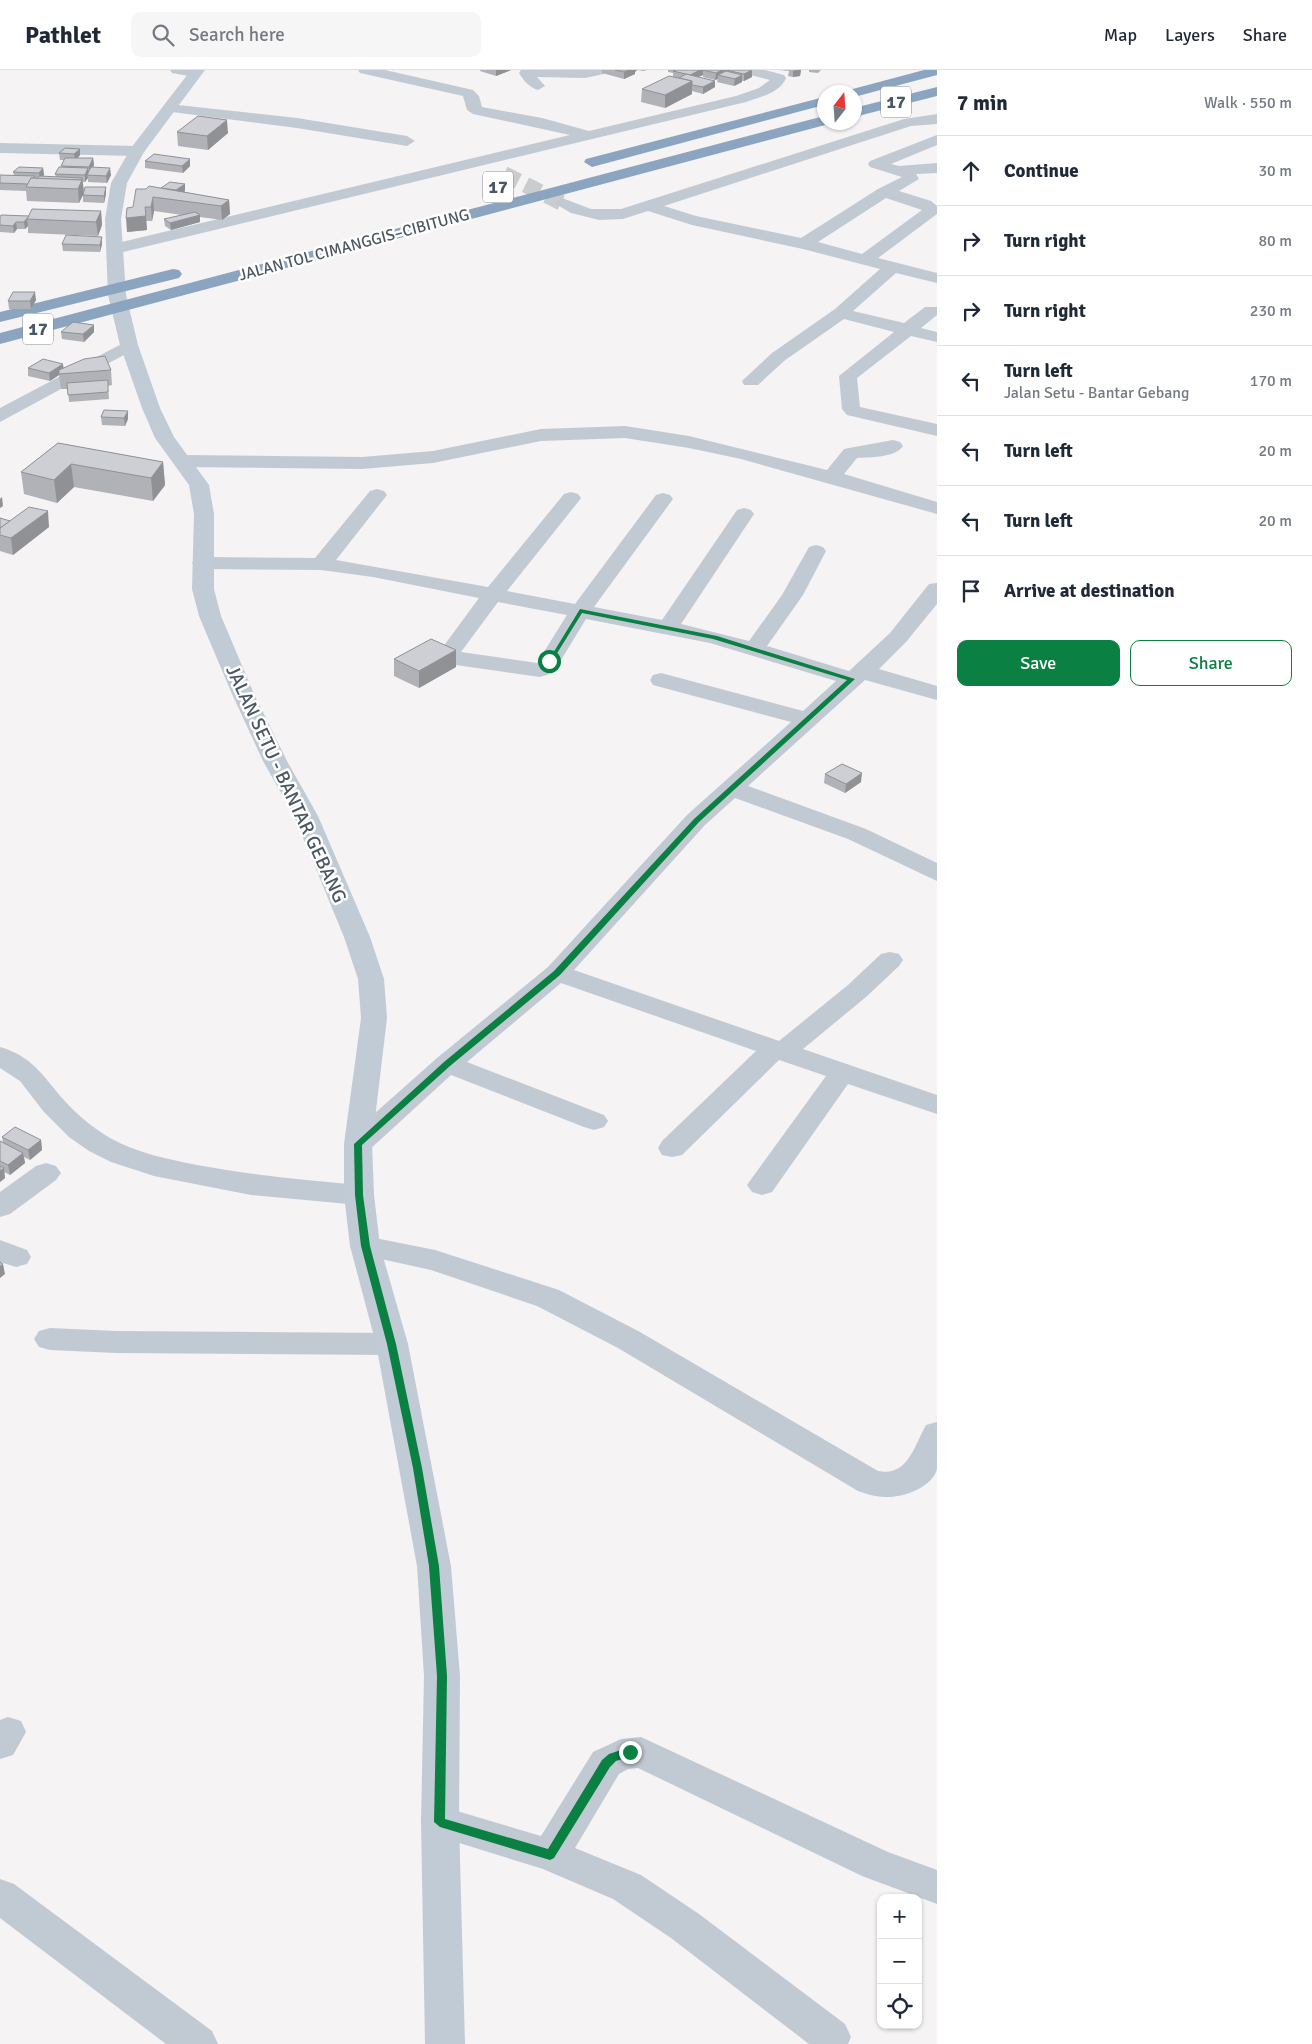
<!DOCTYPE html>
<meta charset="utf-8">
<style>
body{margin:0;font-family:Signika,sans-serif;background:#f6f6f7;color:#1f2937}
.controls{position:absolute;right:15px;bottom:15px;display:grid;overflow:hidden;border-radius:10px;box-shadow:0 1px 4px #0004}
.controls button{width:45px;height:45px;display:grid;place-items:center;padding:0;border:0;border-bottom:1px solid #e0e1e3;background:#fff;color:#1f2937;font:25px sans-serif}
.compass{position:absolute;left:817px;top:15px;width:45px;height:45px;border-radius:50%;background:#fff;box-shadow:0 1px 4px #0004;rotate:17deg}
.stop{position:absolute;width:15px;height:15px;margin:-11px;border:4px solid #0b8043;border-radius:50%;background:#fff}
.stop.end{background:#0b8043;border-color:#fff;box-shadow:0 1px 5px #0008}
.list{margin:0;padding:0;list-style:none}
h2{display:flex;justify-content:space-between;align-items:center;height:65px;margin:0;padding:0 20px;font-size:21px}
h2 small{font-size:16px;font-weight:400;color:#747a83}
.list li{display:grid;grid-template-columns:32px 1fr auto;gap:15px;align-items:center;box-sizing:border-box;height:70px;padding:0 20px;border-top:1px solid #e0e1e3}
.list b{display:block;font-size:19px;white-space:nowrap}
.list p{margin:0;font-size:16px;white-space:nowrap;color:#747a83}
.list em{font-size:16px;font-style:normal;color:#747a83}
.actions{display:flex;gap:10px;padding:15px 20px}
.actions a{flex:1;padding:11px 0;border:1px solid #0b8043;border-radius:10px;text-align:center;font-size:18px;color:#0b8043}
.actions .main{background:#0b8043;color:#fff}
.icon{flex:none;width:28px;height:28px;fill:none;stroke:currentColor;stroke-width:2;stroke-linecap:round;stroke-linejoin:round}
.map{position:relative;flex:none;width:937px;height:1974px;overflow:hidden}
header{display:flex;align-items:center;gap:30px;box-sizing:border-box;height:70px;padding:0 25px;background:#fff;border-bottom:1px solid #e0e1e3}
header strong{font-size:24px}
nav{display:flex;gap:28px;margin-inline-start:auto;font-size:18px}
.search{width:350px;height:45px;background:#f6f6f7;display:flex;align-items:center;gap:12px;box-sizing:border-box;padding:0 18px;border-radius:10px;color:#747a83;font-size:19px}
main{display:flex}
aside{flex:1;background:#fff}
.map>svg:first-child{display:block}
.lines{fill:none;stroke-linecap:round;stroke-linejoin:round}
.minor-tunnel{stroke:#caccce;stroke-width:16;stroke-dasharray:16 8;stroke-linecap:butt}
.minor{fill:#c1cad2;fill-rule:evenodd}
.secondary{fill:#c1cbd6;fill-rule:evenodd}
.motorway{fill:#8ba5c1;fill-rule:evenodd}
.wall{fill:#b0b2b7}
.shaded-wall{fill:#909195}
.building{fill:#cdcfd5;stroke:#909195}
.route{fill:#0b8043}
.labels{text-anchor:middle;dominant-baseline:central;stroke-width:5;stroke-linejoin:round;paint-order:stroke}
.far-street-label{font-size:16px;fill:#4a5661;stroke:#fff}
.shield{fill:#fff;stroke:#808990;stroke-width:1}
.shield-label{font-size:18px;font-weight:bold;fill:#4a5661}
.street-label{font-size:19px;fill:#4a5661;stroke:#fff}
</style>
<header>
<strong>Pathlet</strong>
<div class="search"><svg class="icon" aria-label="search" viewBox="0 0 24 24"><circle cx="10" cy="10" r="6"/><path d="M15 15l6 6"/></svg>Search here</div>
<nav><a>Map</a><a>Layers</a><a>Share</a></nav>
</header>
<main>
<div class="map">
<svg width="937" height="1974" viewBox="0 0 937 1974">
<rect width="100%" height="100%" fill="#f5f3f3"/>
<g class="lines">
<polyline class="minor-tunnel" points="504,104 562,133"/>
<g class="minor">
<polygon points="170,0 200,0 202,3 195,7 172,3"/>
<path d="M358,0H385L473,20L479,26L482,37L542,48L589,61L736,26L759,18L770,10L743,3L741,0H765L784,5L786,8C780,23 760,27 746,32L115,184L109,183L107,179L109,175L570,65L473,44L467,40L463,26L360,3Z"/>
<path d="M521,0H611L609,3L585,8L537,7L545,16L538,20C530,18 523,10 519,3Z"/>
<polygon points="169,34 297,48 407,66 415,71 407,76 297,58 164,41 162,38"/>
<path d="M937,44V54L911,56L664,136L696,146L801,168L878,119L902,107L870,97L868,94L870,91L937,65V75L891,94L899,96L937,93V103L916,104L919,109L899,121L931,131L937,136V144L878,188L937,203V213L896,203L853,241L904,253L925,237H937V245L921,258L937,262V272L911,266L857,308L860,337L937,354V366L847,345L842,339L839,306L894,262L844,249L784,291L758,315H744L742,311L772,283L835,239L880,199L803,179L692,155L648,141L623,149L599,150L571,143L554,133L562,128L591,139H621L904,49ZM886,128L922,140L862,184L818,172Z"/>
<polygon points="0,73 137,76 145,81 137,86 0,83"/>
<polygon points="129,270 135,271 138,275 135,279 0,352 0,338"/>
<path d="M625,356L689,366L827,400L844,379L893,370L900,372L903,376C895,388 870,387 857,388L844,404L937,432V444L741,389L689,378L625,368L541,371L433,393L362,399L183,397L176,395L173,391L176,387L183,385L362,387L433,381L541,359Z"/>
<path d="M377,419L384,421L387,425L336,490L488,517L564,424L571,422L578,424L581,428L578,432L507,521L575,534L656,425L663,423L670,425L673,429L594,537L662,550L737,440L744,438L751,440L754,444L681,554L749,571L782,525L809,477L816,475L823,477L826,481L803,525L767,576L849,601L890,563L929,514L937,513V534L906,572L879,599L937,616V630L865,610L748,716L866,759L937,793V811L848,769L735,728L705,755L574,900L779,971L848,915L881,884L890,882L899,884L903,890L899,896L866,927L803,979L937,1025V1044L848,1014L772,1122L762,1125L752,1122L747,1115L752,1108L826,1006L779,990L682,1085L672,1087L662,1085L658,1078L662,1071L756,981L561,913L467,992L604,1045L608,1051L604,1057L594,1060L584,1057L451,1005L368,1081L358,1083L348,1081L344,1074L348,1067L437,988L548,897L687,745L791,652L653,615L650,610L653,605L661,603L803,641L836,611L710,573L586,549L553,603L540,607L449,594L441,592L437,585L479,528L373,507L321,500L202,499L195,497L192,493L195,489L202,487L315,488L370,421ZM498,532L567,545L537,593L461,582Z"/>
<path d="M0,977C32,986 43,1006 63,1029C76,1044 93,1058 110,1068C137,1083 167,1089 197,1095C251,1105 304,1110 359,1115L369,1118L374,1125L369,1132L359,1135L251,1125L154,1106L111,1092L89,1081L69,1067L44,1042L20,1011L0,998Z"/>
<polygon points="46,1093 56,1096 61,1103 56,1110 10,1144 0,1147 0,1122 36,1096"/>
<path d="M365,1166L435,1180L559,1220L640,1262L878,1401C908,1407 914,1376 926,1355L937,1352C937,1365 937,1387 937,1399C932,1418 902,1428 885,1427C876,1427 867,1424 858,1421L618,1278L537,1236L431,1200L354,1183L350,1176L354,1169Z"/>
<polygon points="0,1170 27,1180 31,1187 27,1194 16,1197 0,1192"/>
<polygon points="50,1258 116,1261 392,1263 403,1266 408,1274 403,1282 392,1285 116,1283 50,1280 39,1277 34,1269 39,1261"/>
<polygon points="8,1647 21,1651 26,1662 13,1685 0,1689 0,1650"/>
<polygon points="641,1667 888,1782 937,1800 937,1834 862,1806 638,1698 628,1699 619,1704 575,1778 641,1805 699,1844 845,1954 851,1967 848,1974 809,1974 671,1868 613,1829 543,1799 427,1763 421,1752 427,1741 440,1736 541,1766 593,1682 621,1669"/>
<polygon points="0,1809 14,1814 212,1961 218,1974 166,1974 0,1848"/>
</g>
<polygon class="secondary" points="191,0 205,0 144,82 127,113 121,149 126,225 138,275 160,338 174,367 209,415 214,444 214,519 221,546 254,624 287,691 318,746 370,867 384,909 387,948 372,1074 374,1125 380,1176 408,1274 451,1496 460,1606 459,1752 465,1974 425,1974 421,1752 424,1606 417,1496 376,1274 350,1176 344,1125 344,1074 361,948 358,909 344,867 294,746 263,691 232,624 199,546 192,519 194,444 189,415 155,368 142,338 120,275 108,225 105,149 111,113 131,78"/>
<g class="motorway">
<polygon points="924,0 937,0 937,5 854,27 854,22 847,22 849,20"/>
<polygon points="937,17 937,26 854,47 854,38"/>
<polygon points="824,27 824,35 592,97 584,92 586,89"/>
<polygon points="824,46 824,52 831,52 829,54 0,274 0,263"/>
<polygon points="173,199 179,200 182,204 179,208 0,252 0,242"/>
</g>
</g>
<g class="wall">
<polygon points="480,0 511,0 496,6 480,1"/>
<polygon points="602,0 647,0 644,1 637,0 635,2 635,4 624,9 602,3"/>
<polygon points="668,0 752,0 752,7 744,11 742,11 742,12 734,16 717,12 718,9 715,10 703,7 703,5 698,7 715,11 715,17 703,24 692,21 692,24 665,38 641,32 642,19 673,7 673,3 668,2"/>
<polygon points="778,0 801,0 800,6 793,7 788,6 789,1"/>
<polygon points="809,0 821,0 818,3 809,2"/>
<polygon points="177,62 228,63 208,80 178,76"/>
<polygon points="65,78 80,85 78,88 93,88 94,95 93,97 111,105 107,113 88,112 88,108 85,112 83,112 84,123 106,117 106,124 104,133 83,132 83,125 79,133 27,131 26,121 0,120 0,105 14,105 13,102 43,98 44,105 43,106 56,107 55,104 61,97 64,90 60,90 59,83"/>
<polygon points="145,91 190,96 183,103 145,98"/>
<polygon points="185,114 185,121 184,122 229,130 230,144 222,150 200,147 200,152 171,160 165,156 164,149 182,145 154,141 152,151 146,151 147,160 127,162 133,137 161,118"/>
<polygon points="101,141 102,155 98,166 28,163 28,156 25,159 17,159 14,163 0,162 0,147 28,146"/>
<polygon points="62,174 102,174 100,182 63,181"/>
<polygon points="36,230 31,239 9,239 8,231"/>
<polygon points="61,262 94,262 84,272 62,269"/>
<polygon points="28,298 63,298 111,300 112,315 108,316 109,329 69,332 68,319 61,319 59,305 50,311 28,306"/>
<polygon points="128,341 128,349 125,356 102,355 101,347"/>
<polygon points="58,373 163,392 165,415 153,431 74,417 57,433 24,424 21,402"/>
<polygon points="0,448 10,451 49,457 13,485 0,481"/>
<polygon points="394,589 456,597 419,618 394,606"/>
<polygon points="825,704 861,712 845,723 824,713"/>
<polygon points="2,1067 41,1070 42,1080 30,1090 24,1087 25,1093 10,1105 4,1102 5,1108 0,1112 0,1071 3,1073"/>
</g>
<g class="shaded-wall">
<polygon points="496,0 511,0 496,6"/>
<polygon points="629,0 637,0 635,2 635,4 624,9 624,2"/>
<polygon points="700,0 713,0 703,0 703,5 689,11 690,5"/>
<polygon points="722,0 729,0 726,0 725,5 718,5 718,9 715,10 716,3"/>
<polygon points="752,0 752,7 744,11 744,4"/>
<polygon points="797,0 801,0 800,6 793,7 793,1"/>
<polygon points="742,5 742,12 734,16 735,9"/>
<polygon points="692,11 692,24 665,38 665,25"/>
<polygon points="715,11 715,17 703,24 703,17"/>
<polygon points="227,50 228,63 208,80 207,66"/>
<polygon points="80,79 80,85 75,91 74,84"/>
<polygon points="93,88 94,95 90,104 89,97"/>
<polygon points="190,89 190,96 183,103 182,96"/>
<polygon points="43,98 44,105 40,110 39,103"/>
<polygon points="88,98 89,105 87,105 88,108 85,112 85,105"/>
<polygon points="110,98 111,105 107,113 106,106"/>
<polygon points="82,108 84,123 79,133 78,119"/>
<polygon points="185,114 185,121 175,129 174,122"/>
<polygon points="106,117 106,124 104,133 104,126"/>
<polygon points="153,127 154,141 152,151 151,137"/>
<polygon points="229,130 230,144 222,150 221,136"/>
<polygon points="101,141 102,155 98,166 96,152"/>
<polygon points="200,145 200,152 171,160 170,153"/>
<polygon points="29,146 27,149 28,156 25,159 24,152"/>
<polygon points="146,146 147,160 127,162 126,148"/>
<polygon points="16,152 17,159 14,163 13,156"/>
<polygon points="102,167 102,174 100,182 100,175"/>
<polygon points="35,222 36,230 31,239 30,231"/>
<polygon points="94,255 94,262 84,272 83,264"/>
<polygon points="63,294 64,302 59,300 59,305 50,311 49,303"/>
<polygon points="128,341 128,349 125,356 124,348"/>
<polygon points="163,392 165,415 153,431 151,408"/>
<polygon points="71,394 74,417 57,433 54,410"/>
<polygon points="2,427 3,436 0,438 0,429"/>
<polygon points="48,441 49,457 13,485 11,468"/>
<polygon points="456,580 456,597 419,618 419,601"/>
<polygon points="862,703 861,712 845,723 846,714"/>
<polygon points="41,1070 42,1080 30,1090 28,1080"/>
<polygon points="23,1083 25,1093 10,1105 8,1095"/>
<polygon points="4,1098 5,1108 0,1112 0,1101"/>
<polygon points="3,1194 5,1204 0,1208 0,1197"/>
</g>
<g class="building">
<polygon points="615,0 629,0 624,2"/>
<polygon points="676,0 700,0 690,5 673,1"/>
<polygon points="703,0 722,0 716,3"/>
<polygon points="726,0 752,0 744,4"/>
<polygon points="726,1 742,5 735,9 718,5"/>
<polygon points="686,4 715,11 703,17 692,15 692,11 679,8"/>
<polygon points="669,6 692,11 665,25 642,19"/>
<polygon points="198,46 227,50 207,66 177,62"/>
<polygon points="65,78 80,79 74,84 59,83"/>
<polygon points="154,84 190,89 182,96 145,91"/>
<polygon points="65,88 93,88 89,97 61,96"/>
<polygon points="19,97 43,98 39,103 13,102"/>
<polygon points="59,97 88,98 85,105 55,104"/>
<polygon points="91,97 110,98 106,106 87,105"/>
<polygon points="0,105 35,106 34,108 31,108 28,114 0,113"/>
<polygon points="39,106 82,108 82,110 37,109"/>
<polygon points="31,108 82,110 78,119 26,117"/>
<polygon points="170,112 185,114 176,120 161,118"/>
<polygon points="149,116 229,130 221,136 153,127 151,137 145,137 146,146 126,148 127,138 133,137 136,119 146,119"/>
<polygon points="85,117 106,117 104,126 83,125"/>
<polygon points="32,139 101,141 96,152 27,149"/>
<polygon points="195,142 200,145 170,153 164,149"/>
<polygon points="1,145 29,146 24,152 16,152 13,156 0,155 0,147"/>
<polygon points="66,165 102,167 100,175 62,174"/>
<polygon points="13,222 35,222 30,231 8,231"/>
<polygon points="73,252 94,255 83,264 61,262"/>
<polygon points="105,286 111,300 59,304 59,300 84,289"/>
<polygon points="43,289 63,294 49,303 28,298"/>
<polygon points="108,310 108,322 68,325 67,313"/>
<polygon points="104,340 128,341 124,348 101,347"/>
<polygon points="58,373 163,392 151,408 71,394 54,410 21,402"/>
<polygon points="29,437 48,441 11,468 0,465 0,458"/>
<polygon points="0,448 10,451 0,458"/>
<polygon points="431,569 456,580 419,601 394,589"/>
<polygon points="842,694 862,703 846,714 825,704"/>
<polygon points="15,1057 41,1070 28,1080 2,1067"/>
<polygon points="0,1071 23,1083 8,1095 0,1091"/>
<polygon points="0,1096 4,1098 0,1101"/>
<polygon points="0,1192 3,1194 0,1197"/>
</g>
<polygon class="route" points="580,539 717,566 855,609 699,752 560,905 450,996 362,1075 363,1125 370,1176 396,1274 422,1398 439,1496 447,1606 445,1749 548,1779 602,1690 609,1684 630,1677 636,1682 634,1685 616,1691 610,1697 554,1788 550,1790 440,1757 434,1752 437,1606 429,1496 413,1398 387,1274 361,1176 355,1125 354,1074 444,992 554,901 694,749 847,610 713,569 582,543 551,593 547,593"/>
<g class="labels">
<g class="far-street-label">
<text transform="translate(354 175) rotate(-15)">JALAN TOL CIMANGGIS–CIBITUNG</text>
</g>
<g class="shield">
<rect x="881" y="16.5" width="30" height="31" rx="4"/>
<rect x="483" y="101.5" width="30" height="31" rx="4"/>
<rect x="23" y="243.5" width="30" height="31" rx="4"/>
</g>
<g class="shield-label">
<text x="896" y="32">17</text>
<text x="498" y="117">17</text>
<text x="38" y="259">17</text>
</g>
<g class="street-label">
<text transform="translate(286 714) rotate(65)">JALAN SETU - BANTAR GEBANG</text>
</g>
</g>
</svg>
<div class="controls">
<button>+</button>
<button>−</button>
<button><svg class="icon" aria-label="locate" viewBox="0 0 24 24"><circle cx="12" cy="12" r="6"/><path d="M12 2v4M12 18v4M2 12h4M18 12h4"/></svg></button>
</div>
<svg class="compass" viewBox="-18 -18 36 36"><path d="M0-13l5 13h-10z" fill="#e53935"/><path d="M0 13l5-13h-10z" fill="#747a83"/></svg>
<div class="stop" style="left:549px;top:591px"></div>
<div class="stop end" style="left:630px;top:1682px"></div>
</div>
<aside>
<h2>7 min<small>Walk · 550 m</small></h2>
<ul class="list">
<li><svg class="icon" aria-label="ahead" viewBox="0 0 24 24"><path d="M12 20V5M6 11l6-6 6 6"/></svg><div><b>Continue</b></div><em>30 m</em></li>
<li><svg class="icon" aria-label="right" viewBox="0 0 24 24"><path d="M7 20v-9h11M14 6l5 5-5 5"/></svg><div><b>Turn right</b></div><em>80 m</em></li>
<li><svg class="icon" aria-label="right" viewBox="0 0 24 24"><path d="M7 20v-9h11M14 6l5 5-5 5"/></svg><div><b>Turn right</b></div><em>230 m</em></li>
<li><svg class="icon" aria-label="left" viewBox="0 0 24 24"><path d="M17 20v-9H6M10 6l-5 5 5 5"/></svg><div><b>Turn left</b><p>Jalan Setu - Bantar Gebang</p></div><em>170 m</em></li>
<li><svg class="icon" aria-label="left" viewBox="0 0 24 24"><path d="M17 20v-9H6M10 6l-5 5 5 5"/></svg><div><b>Turn left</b></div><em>20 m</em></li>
<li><svg class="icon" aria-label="left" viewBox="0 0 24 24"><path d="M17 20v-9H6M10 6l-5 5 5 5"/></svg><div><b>Turn left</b></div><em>20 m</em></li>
<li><svg class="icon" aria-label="arrive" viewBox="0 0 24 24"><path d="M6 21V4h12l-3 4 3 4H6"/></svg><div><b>Arrive at destination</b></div></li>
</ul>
<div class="actions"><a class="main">Save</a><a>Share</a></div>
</aside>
</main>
